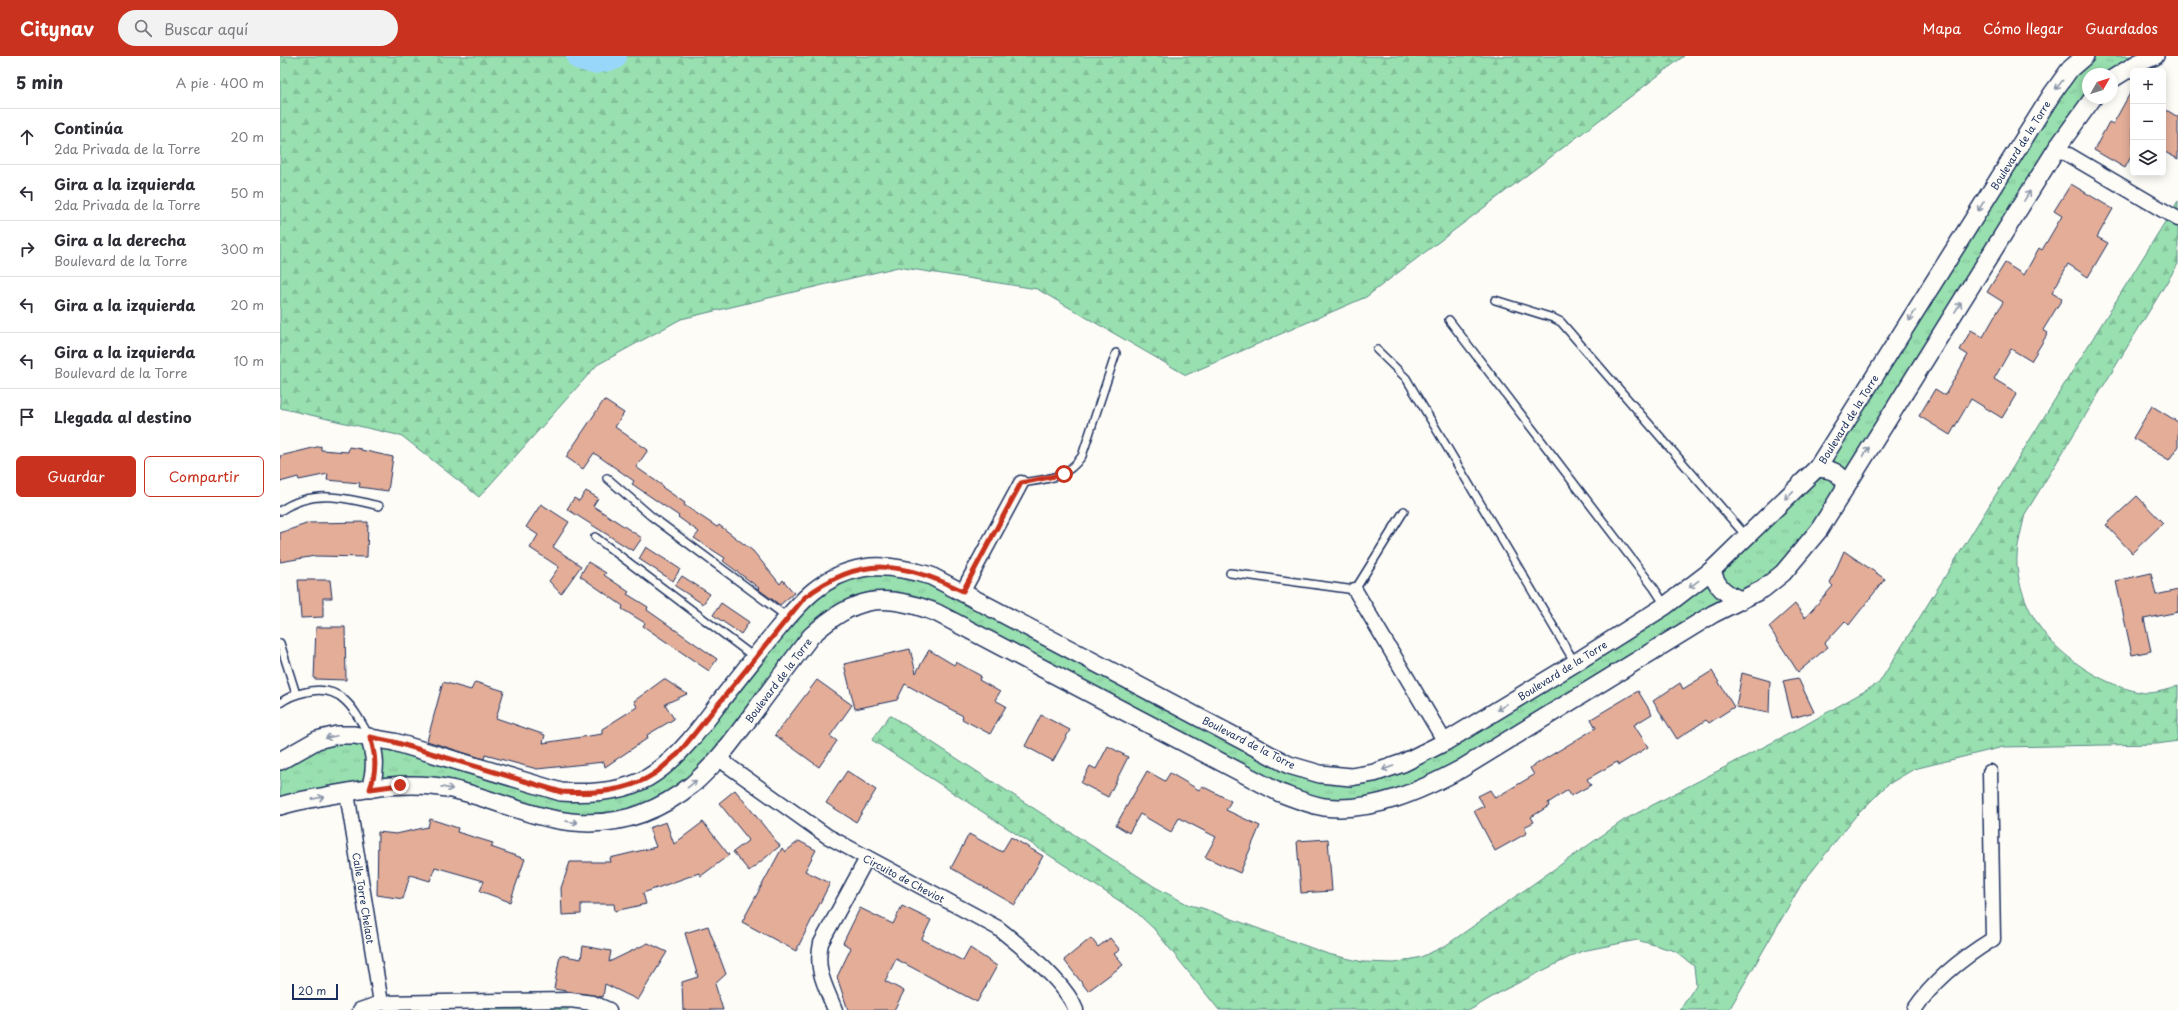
<!DOCTYPE html>
<html lang="es">
<meta charset="utf-8">
<style>
body{margin:0;font-family:"Playpen Sans",sans-serif;background:#f2f2f3;color:#2b2b33}
.controls{position:absolute;right:12px;top:12px;display:grid;overflow:hidden;border-radius:6px;box-shadow:0 2px 10px #0003}
.controls button{width:36px;height:36px;display:grid;place-items:center;padding:0;border:0;border-bottom:1px solid #e1e1e2;background:#fff;color:#2b2b33;font:20px sans-serif}
.compass{position:absolute;left:1802px;top:12px;width:36px;height:36px;border-radius:50%;background:#fff;box-shadow:0 2px 10px #0003;rotate:51deg}
.scale{position:absolute;left:12px;bottom:10px;width:46px;box-sizing:border-box;padding-left:4px;border:2px solid #1b2f5e;border-top:0;font-size:11px;line-height:14px;white-space:nowrap;color:#1b2f5e;-webkit-text-stroke:3px #fdfcf7;paint-order:stroke}
.stop{position:absolute;width:12px;height:12px;margin:-9px;border:3px solid #c8321e;border-radius:50%;background:#fff}
.stop.end{background:#c8321e;border-color:#fff;box-shadow:0 1px 4px #0008}
.list{margin:0;padding:0;list-style:none}
h2{display:flex;justify-content:space-between;align-items:center;height:52px;margin:0;padding:0 16px;font-size:17px}
h2 small{font-size:13px;font-weight:400;color:#7c7c81}
.list li{display:grid;grid-template-columns:26px 1fr auto;gap:12px;align-items:center;box-sizing:border-box;height:56px;padding:0 16px;border-top:1px solid #e1e1e2}
.list b{display:block;font-size:15px;white-space:nowrap}
.list p{margin:0;font-size:13px;white-space:nowrap;color:#7c7c81}
.list em{font-size:13px;font-style:normal;color:#7c7c81}
.actions{display:flex;gap:8px;padding:12px 16px}
.actions a{flex:1;padding:9px 0;border:1px solid #c8321e;border-radius:6px;text-align:center;font-size:14px;color:#c8321e}
.actions .main{background:#c8321e;color:#fff}
.icon{flex:none;width:22px;height:22px;fill:none;stroke:currentColor;stroke-width:2;stroke-linecap:round;stroke-linejoin:round}
.map{position:relative;flex:none;width:1898px;height:954px;overflow:hidden}
header{display:flex;align-items:center;gap:24px;box-sizing:border-box;height:56px;padding:0 20px;background:#c8321e;color:#fff}
header strong{font-size:19px}
nav{display:flex;gap:22px;margin-inline-start:auto;font-size:14px}
.search{width:280px;height:36px;background:#f2f2f3;display:flex;align-items:center;gap:10px;box-sizing:border-box;padding:0 14px;border-radius:22px;color:#7c7c81;font-size:15px}
main{display:flex}
aside{flex:1;background:#fff}
.map>svg:first-child{display:block}
.grass{fill:url(#grass-tufts);stroke:#5a8886}
.forest{fill:url(#forest-firs);stroke:#5a8886}
.lines{fill:none;stroke-linecap:round;stroke-linejoin:round}
.river{stroke:#99d7fa;stroke-width:28}
.building{fill:#e3ad98;stroke:#1b2f5e}
.service-casing{stroke:#1b2f5e;stroke-width:10}
.minor-casing{stroke:#1b2f5e;stroke-width:17}
.tertiary-casing{stroke:#1b2f5e;stroke-width:20}
.service{stroke:#fdfcf7;stroke-width:7}
.minor{stroke:#fdfcf7;stroke-width:14}
.tertiary{stroke:#fdfcf7;stroke-width:17}
.oneway{stroke:#8c96aa}
.route{stroke:#c8321e;stroke-width:5}
.labels{text-anchor:middle;dominant-baseline:central;stroke-width:3;stroke-linejoin:round;paint-order:stroke}
.street-label{font-size:10px;fill:#1b2f5e;stroke:#fdfcf7}
</style>
<header>
<strong>Citynav</strong>
<div class="search"><svg class="icon" aria-label="search" viewBox="0 0 24 24"><circle cx="10" cy="10" r="6"/><path d="M15 15l6 6"/></svg>Buscar aquí</div>
<nav><a>Mapa</a><a>Cómo llegar</a><a>Guardados</a></nav>
</header>
<main>
<aside>
<h2>5 min<small>A pie · 400 m</small></h2>
<ul class="list">
<li><svg class="icon" aria-label="ahead" viewBox="0 0 24 24"><path d="M12 20V5M6 11l6-6 6 6"/></svg><div><b>Continúa</b><p>2da Privada de la Torre</p></div><em>20 m</em></li>
<li><svg class="icon" aria-label="left" viewBox="0 0 24 24"><path d="M17 20v-9H6M10 6l-5 5 5 5"/></svg><div><b>Gira a la izquierda</b><p>2da Privada de la Torre</p></div><em>50 m</em></li>
<li><svg class="icon" aria-label="right" viewBox="0 0 24 24"><path d="M7 20v-9h11M14 6l5 5-5 5"/></svg><div><b>Gira a la derecha</b><p>Boulevard de la Torre</p></div><em>300 m</em></li>
<li><svg class="icon" aria-label="left" viewBox="0 0 24 24"><path d="M17 20v-9H6M10 6l-5 5 5 5"/></svg><div><b>Gira a la izquierda</b></div><em>20 m</em></li>
<li><svg class="icon" aria-label="left" viewBox="0 0 24 24"><path d="M17 20v-9H6M10 6l-5 5 5 5"/></svg><div><b>Gira a la izquierda</b><p>Boulevard de la Torre</p></div><em>10 m</em></li>
<li><svg class="icon" aria-label="arrive" viewBox="0 0 24 24"><path d="M6 21V4h12l-3 4 3 4H6"/></svg><div><b>Llegada al destino</b></div></li>
</ul>
<div class="actions"><a class="main">Guardar</a><a>Compartir</a></div>
</aside>
<div class="map">
<svg width="1898" height="954" viewBox="0 0 1898 954">
<defs>
<pattern id="grass-tufts" width="24" height="20" patternUnits="userSpaceOnUse"><rect width="24" height="20" fill="#98e0af"/><path d="M3 7l-1-3M5 7V3M7 7l1-3M15 17l-1-3M17 17v-4M19 17l1-3" fill="none" stroke="#82c099"/></pattern>
<pattern id="forest-firs" width="22" height="20" patternUnits="userSpaceOnUse"><rect width="22" height="20" fill="#98e0af"/><path d="M5 1l3.5 6h-7zM16 11l3.5 6h-7z" fill="#82c099"/></pattern>
</defs>
<rect width="100%" height="100%" fill="#fdfcf7"/>
<filter id="ink" filterUnits="userSpaceOnUse"><feTurbulence type="fractalNoise" baseFrequency=".025" numOctaves="2"/><feDisplacementMap in="SourceGraphic" scale="8" xChannelSelector="R" yChannelSelector="G"/><feConvolveMatrix kernelMatrix="1 2 1 2 8 2 1 2 1" color-interpolation-filters="sRGB"/></filter>
<g filter="url(#ink)">
<polygon class="grass" points="1805,0 1875,0 1832,18 1808,18 1808,42 1503,517 1152,729 1044,751 657,557 603,543 548,563 439,703 388,746 306,768 165,732 0,750 0,705 57,679 281,736 374,718 474,601 560,519 626,513 1009,709 1094,717 1385,550 1537,412"/>
<g class="forest">
<polygon points="0,0 300,0 314,4 333,0 1404,0 1086,241 906,319 757,233 618,211 401,263 317,309 199,441 122,380 0,352"/>
<path d="M1898,145V208L1745,458C1741,477 1734,498 1738,518C1742,541 1753,565 1769,583C1792,608 1826,629 1859,636C1870,639 1888,634 1898,630V685L1877,688L1723,691L1634,713L1607,729L1574,762L1521,829L1449,954H1400L1416,929L1414,910L1395,895L1357,884L1302,895L1224,934L1190,954H939L874,873L855,855L592,684L610,659L875,831L909,849L922,852L1048,898L1083,906L1115,907L1141,901L1165,890L1344,764L1518,673L1599,627Z"/>
<polygon points="290,944 288,954 193,954 193,945"/>
</g>
<g class="lines">
<polyline class="river" points="300,0 314,4 333,0"/>
</g>
<g class="building">
<polygon points="1853,32 1853,97 1845,112 1814,94 1829,66 1833,68"/>
<polygon points="1883,52 1898,61 1898,103 1883,95"/>
<polygon points="1791,128 1833,153 1817,181 1828,187 1808,221 1788,208 1772,237 1782,243 1763,274 1768,277 1751,305 1731,293 1714,323 1737,337 1722,362 1691,343 1670,379 1639,360 1655,333 1665,339 1688,299 1680,294 1691,274 1703,281 1723,246 1707,236 1725,207 1744,219 1759,192 1762,194 1782,160 1774,155"/>
<polygon points="324,344 344,357 335,371 368,394 356,411 383,430 382,431 405,447 404,449 437,471 439,469 473,495 500,528 503,524 514,537 500,549 478,533 479,532 443,505 445,502 414,482 419,476 398,461 399,460 352,428 354,425 314,397 303,413 286,401"/>
<polygon points="1872,350 1898,366 1898,390 1889,404 1853,382"/>
<polygon points="41,390 41,394 68,396 69,391 81,393 81,394 113,401 108,435 79,431 80,427 47,424 48,418 19,424 18,421 0,426 0,400"/>
<polygon points="306,435 318,442 313,450 362,482 353,495 287,453 294,442 299,445"/>
<polygon points="1857,440 1883,467 1852,497 1826,469"/>
<polygon points="261,448 289,466 273,491 301,510 281,538 269,525 279,511 250,492 258,479 246,471"/>
<polygon points="88,466 87,501 35,500 0,506 0,477 29,467"/>
<polygon points="366,491 400,513 393,525 359,503"/>
<polygon points="1564,495 1605,523 1569,569 1565,565 1545,587 1548,591 1518,616 1489,571 1515,548 1525,562 1553,530 1550,527"/>
<polygon points="308,506 326,517 324,519 349,536 347,538 368,551 367,554 437,603 429,615 363,570 365,567 342,553 343,550 300,520"/>
<polygon points="1871,517 1876,539 1898,534 1898,556 1864,563 1871,595 1852,599 1836,525"/>
<polygon points="402,520 430,538 423,548 395,530"/>
<polygon points="18,524 50,524 52,542 43,542 43,561 21,562"/>
<polygon points="441,547 469,566 461,578 433,559"/>
<polygon points="36,571 65,571 66,624 34,623"/>
<polygon points="630,593 636,617 649,594 674,609 676,606 701,620 699,624 720,636 715,644 726,650 710,678 682,663 683,660 625,628 617,644 575,653 564,608"/>
<polygon points="1432,615 1454,651 1429,667 1426,664 1397,683 1373,645 1400,627 1403,633"/>
<polygon points="1462,617 1490,625 1489,657 1456,651"/>
<polygon points="1518,622 1534,656 1512,662 1503,625"/>
<polygon points="384,623 407,638 385,648 394,663 367,679 368,682 325,711 324,706 257,713 205,699 204,703 147,685 163,626 191,634 195,626 224,635 216,662 265,679 263,687 322,678 322,673 357,651 354,645"/>
<polygon points="537,624 572,649 550,680 557,685 539,711 495,679"/>
<polygon points="1358,635 1372,658 1354,669 1368,691 1339,709 1337,706 1307,723 1311,729 1291,740 1288,734 1268,747 1269,750 1251,761 1254,766 1244,771 1247,777 1215,795 1194,755 1204,750 1198,740 1210,734 1215,742 1254,719 1250,712 1316,672 1311,663"/>
<polygon points="761,659 790,674 773,705 745,690"/>
<polygon points="828,690 848,701 828,741 801,727 810,710 816,713"/>
<polygon points="567,715 596,734 576,766 546,747"/>
<polygon points="867,715 885,725 890,717 919,734 922,730 951,745 946,754 980,770 960,817 925,801 936,781 899,762 891,776 860,758 849,777 836,769"/>
<polygon points="455,734 500,790 469,815 453,796 469,784 439,747"/>
<polygon points="150,763 178,772 177,776 213,787 211,791 245,803 230,846 200,835 204,825 155,811 150,825 130,819 123,843 97,839 98,776 116,778 148,771"/>
<polygon points="386,766 394,788 423,766 449,799 421,820 419,817 363,837 366,848 335,855 334,848 301,848 301,858 282,859 281,832 290,806 331,806 330,802 376,791 369,772"/>
<polygon points="689,778 722,796 731,781 763,800 735,849 671,812"/>
<polygon points="1048,783 1052,835 1021,837 1017,785"/>
<polygon points="519,785 536,794 525,815 550,827 516,895 462,866 502,792 505,796"/>
<polygon points="622,850 651,864 642,883 683,905 690,892 717,910 697,946 616,903 605,925 624,935 614,954 568,954 557,921 571,892 563,887 580,852 613,868"/>
<polygon points="428,870 446,918 435,928 443,954 403,954 402,926 418,921 405,877"/>
<polygon points="811,882 818,891 830,882 840,894 834,898 843,909 808,935 784,904"/>
<polygon points="368,887 387,896 358,944 325,928 323,941 274,933 280,899 301,903 303,890 331,895 329,906"/>
</g>
<g class="lines">
<g class="service-casing">
<g id="service">
<polyline points="1215,244 1273,262 1281,266 1466,480"/>
<polyline points="1169,264 1374,532 1385,549"/>
<polyline points="1097,294 1126,322 1295,607"/>
<polyline points="327,422 371,460 507,561"/>
<path d="M741,427C767,423 786,423 802,400L836,297"/>
<path d="M0,455C32,433 64,441 99,450"/>
<polyline points="315,481 474,601"/>
<polyline points="950,517 1075,534 1124,455"/>
<polyline points="0,587 16,638"/>
<path d="M0,647C8,641 16,638 26,636C61,627 74,653 89,680"/>
</g>
</g>
<g class="minor-casing">
<g id="minor">
<polyline points="1777,92 1898,163"/>
<polyline points="1075,534 1165,686"/>
<polyline points="683,535 741,427"/>
<path d="M439,703L547,780L718,872C741,890 786,927 796,954"/>
<polyline points="67,737 101,947"/>
<polyline points="80,954 101,947 290,944 313,947 329,954"/>
<path d="M555,954C545,929 535,914 541,887L587,802"/>
<path d="M1634,954C1654,924 1682,902 1713,883L1710,716"/>
</g>
</g>
<g class="tertiary-casing">
<g id="tertiary">
<polyline points="1832,23 1858,7 1875,0"/>
<path d="M1537,412C1551,413 1560,416 1566,429"/>
<path d="M1432,514C1436,531 1445,538 1461,544"/>
<path d="M89,681C96,700 96,714 90,733"/>
<path d="M0,705L37,684L57,679H74L114,686L281,736C312,738 349,736 375,717C402,698 422,670 442,643C460,620 478,597 497,574C521,545 543,519 583,512C604,508 631,514 651,520L1009,709L1040,718L1071,721L1094,717L1123,707L1165,686L1295,607L1385,550L1432,514L1537,412L1772,38L1790,13L1805,0"/>
<path d="M0,750C15,745 30,743 46,740C85,733 126,724 166,732C203,739 237,756 273,763C325,774 372,761 413,728C436,708 453,684 471,660C491,633 511,606 531,580C574,540 603,536 657,557L1000,737C1014,742 1028,748 1044,751C1091,757 1140,735 1181,713L1433,558L1483,533L1503,517L1539,474L1777,92L1813,42"/>
</g>
</g>
<use href="#service" class="service"/>
<use href="#minor" class="minor"/>
<use href="#tertiary" class="tertiary"/>
</g>
<defs><path id="oneway-shaft" d="M-6 0H5M1.5-3L5.5 0L1.5 3" fill="none" stroke-width="1.6" stroke-linecap="round" stroke-linejoin="round"/></defs>
<g class="oneway">
<use href="#oneway-shaft" transform="translate(1779 29) rotate(128)"/>
<use href="#oneway-shaft" transform="translate(1747 140) rotate(-58)"/>
<use href="#oneway-shaft" transform="translate(1701 150) rotate(122)"/>
<use href="#oneway-shaft" transform="translate(1678 251) rotate(-58)"/>
<use href="#oneway-shaft" transform="translate(1632 260) rotate(122)"/>
<use href="#oneway-shaft" transform="translate(1586 396) rotate(-58)"/>
<use href="#oneway-shaft" transform="translate(1509 439) rotate(136)"/>
<use href="#oneway-shaft" transform="translate(1414 528) rotate(142)"/>
<use href="#oneway-shaft" transform="translate(1222 651) rotate(149)"/>
<use href="#oneway-shaft" transform="translate(51 681) rotate(168)"/>
<use href="#oneway-shaft" transform="translate(1108 712) rotate(161)"/>
<use href="#oneway-shaft" transform="translate(412 728) rotate(-39)"/>
<use href="#oneway-shaft" transform="translate(167 732) rotate(11)"/>
<use href="#oneway-shaft" transform="translate(38 742) rotate(-11)"/>
<use href="#oneway-shaft" transform="translate(292 766) rotate(8)"/>
</g>
</g>
<g class="lines" filter="url(#ink)">
<path class="route" d="M120,729L90,733C97,714 96,700 90,681L114,686L281,736C313,738 347,736 374,718C383,712 390,704 398,698L524,542C581,498 621,506 683,535L741,427L784,418"/>
</g>
<g class="labels">
<g class="street-label">
<text transform="translate(1740 89) rotate(-58)">Boulevard de la Torre</text>
<text transform="translate(1568 363) rotate(-58)">Boulevard de la Torre</text>
<text transform="translate(1282 614) rotate(-32)">Boulevard de la Torre</text>
<text transform="translate(498 624) rotate(-53)">Boulevard de la Torre</text>
<text transform="translate(969 686) rotate(27)">Boulevard de la Torre</text>
<text transform="translate(624 822) rotate(28)">Circuito de Cheviot</text>
<text transform="translate(84 842) rotate(81)">Calle Torre Chelaot</text>
</g>
</g>
</svg>
<div class="controls">
<button>+</button>
<button>−</button>
<button><svg class="icon" aria-label="layers" viewBox="0 0 24 24"><path d="M12 4l9 5-9 5-9-5zM3 14l9 5 9-5"/></svg></button>
</div>
<svg class="compass" viewBox="-18 -18 36 36"><path d="M0-13l5 13h-10z" fill="#e53935"/><path d="M0 13l5-13h-10z" fill="#7c7c81"/></svg>
<div class="scale">20 m</div>
<div class="stop" style="left:784px;top:418px"></div>
<div class="stop end" style="left:120px;top:729px"></div>
</div>
</main>
